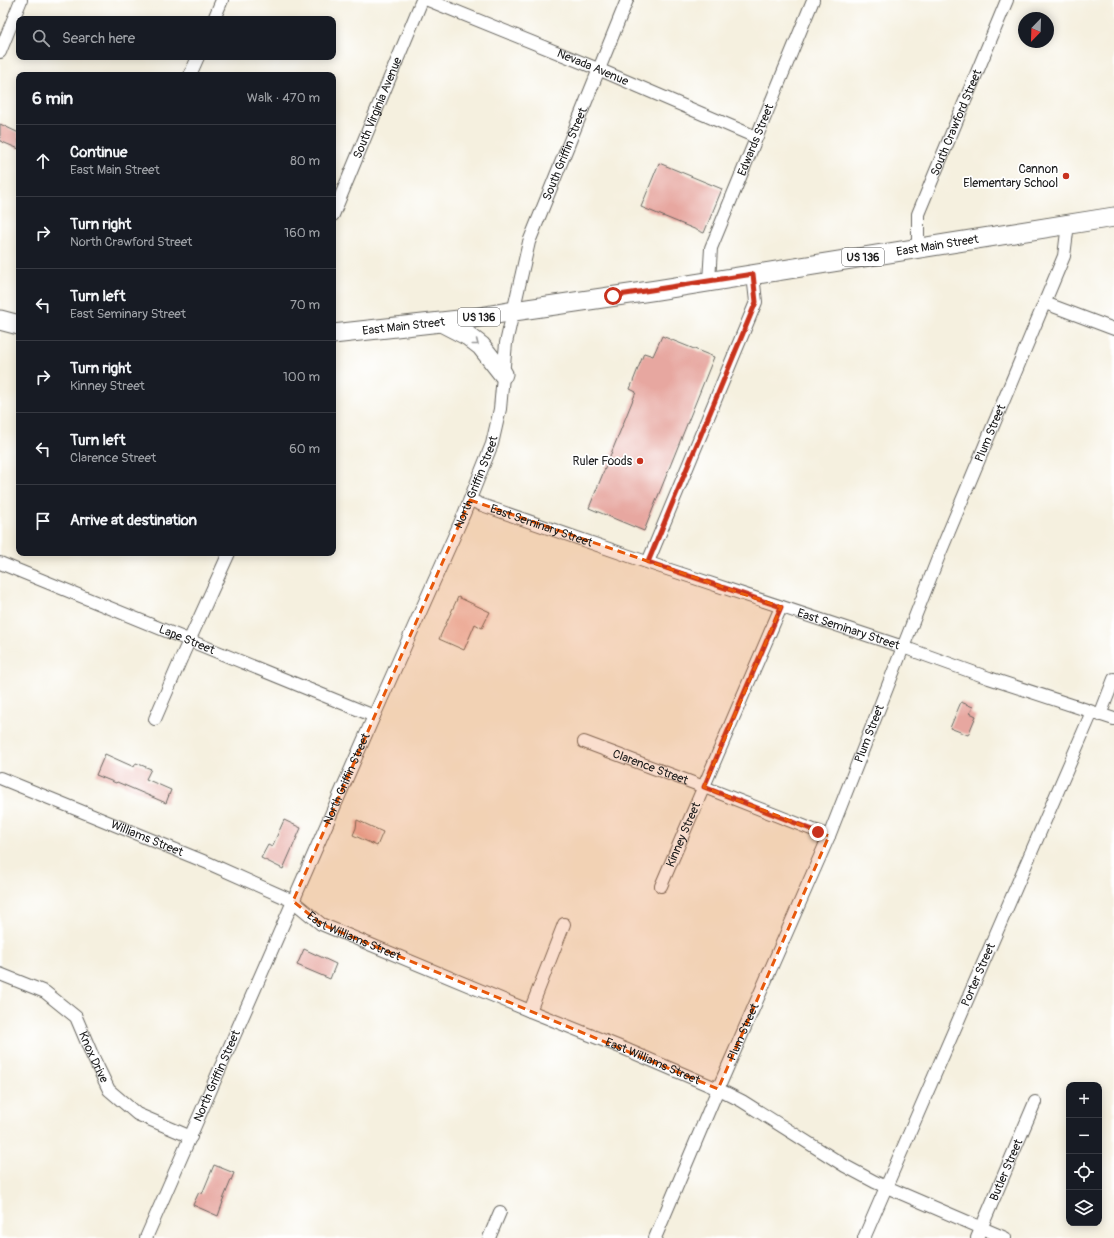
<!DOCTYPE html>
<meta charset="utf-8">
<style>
body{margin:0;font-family:Pangolin,sans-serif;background:#242831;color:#f1f3f6}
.controls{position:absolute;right:12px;bottom:12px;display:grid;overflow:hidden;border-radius:8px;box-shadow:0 2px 10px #0003}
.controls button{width:36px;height:36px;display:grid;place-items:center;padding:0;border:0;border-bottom:1px solid #363941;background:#171b24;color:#f1f3f6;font:20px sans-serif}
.compass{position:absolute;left:1018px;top:12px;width:36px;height:36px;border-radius:50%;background:#171b24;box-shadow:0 2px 10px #0003;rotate:203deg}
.stop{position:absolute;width:12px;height:12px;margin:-9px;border:3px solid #c8321e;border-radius:50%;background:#fff}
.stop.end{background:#c8321e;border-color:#fff;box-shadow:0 1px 4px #0008}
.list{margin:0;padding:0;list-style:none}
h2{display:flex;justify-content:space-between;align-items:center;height:52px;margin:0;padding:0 16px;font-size:17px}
h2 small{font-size:13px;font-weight:400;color:#9ea1a6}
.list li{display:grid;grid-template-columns:26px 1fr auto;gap:12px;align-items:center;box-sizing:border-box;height:72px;padding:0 16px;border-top:1px solid #363941}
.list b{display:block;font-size:15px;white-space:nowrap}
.list p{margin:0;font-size:13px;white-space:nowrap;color:#9ea1a6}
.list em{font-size:13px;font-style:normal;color:#9ea1a6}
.icon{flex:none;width:22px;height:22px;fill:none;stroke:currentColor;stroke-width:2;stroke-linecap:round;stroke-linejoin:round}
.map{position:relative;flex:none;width:1114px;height:1238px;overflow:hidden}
.search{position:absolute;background:#171b24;box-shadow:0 2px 10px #0003;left:16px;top:16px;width:320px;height:44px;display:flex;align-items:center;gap:10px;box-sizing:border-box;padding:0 14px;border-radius:8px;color:#9ea1a6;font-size:15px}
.panel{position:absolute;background:#171b24;box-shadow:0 2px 10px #0003;left:16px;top:72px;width:320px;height:484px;border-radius:8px}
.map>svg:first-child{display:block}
.building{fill:#e7a7a0}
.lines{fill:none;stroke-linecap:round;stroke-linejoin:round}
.street-casing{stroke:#686660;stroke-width:14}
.primary-casing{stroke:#686660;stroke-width:21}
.street{stroke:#fff;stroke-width:12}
.primary{stroke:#fff;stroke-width:19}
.oneway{stroke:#999}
.route{stroke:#c8321e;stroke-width:5}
.marked{fill:#e8590c;fill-opacity:0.2;stroke:#e8590c;stroke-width:3;stroke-dasharray:8 5;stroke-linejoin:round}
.poi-dot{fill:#c8321e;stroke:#fff;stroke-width:1.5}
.labels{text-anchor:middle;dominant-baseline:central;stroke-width:3.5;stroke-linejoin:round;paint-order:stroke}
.shield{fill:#fff;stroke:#606060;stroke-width:1}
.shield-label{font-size:11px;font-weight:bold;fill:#1c1c1c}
.street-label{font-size:12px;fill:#1c1c1c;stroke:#fff}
.poi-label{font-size:12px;fill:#1c1c1c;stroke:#fff;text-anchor:end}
</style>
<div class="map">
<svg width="1114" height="1238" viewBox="0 0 1114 1238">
<rect width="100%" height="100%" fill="#fff"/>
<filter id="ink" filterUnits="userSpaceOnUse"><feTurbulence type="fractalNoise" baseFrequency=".025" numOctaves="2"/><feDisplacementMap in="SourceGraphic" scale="8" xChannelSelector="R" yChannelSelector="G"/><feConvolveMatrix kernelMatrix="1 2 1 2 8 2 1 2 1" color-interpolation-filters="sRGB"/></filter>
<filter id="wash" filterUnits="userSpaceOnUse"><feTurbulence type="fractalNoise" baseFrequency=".012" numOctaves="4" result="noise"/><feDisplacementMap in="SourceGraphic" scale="16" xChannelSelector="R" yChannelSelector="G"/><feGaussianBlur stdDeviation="0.9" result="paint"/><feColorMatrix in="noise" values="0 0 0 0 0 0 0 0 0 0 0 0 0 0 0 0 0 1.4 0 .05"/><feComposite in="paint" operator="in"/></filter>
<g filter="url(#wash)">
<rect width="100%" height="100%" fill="#f5f0df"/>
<g id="blocks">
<g class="building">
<polygon points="0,124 19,133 19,149 0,141"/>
<polygon points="659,163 722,189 704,233 641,207"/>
<polygon points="662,336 714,357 644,531 589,508 636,392 630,389 644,353 653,356"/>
<polygon points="458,597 490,612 482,628 475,624 464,650 439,639"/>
<polygon points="961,702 973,707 970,713 976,716 968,735 950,728"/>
<polygon points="105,754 134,767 136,763 151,769 146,779 171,790 166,803 117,782 116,783 96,775"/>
<polygon points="284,820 301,828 283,869 261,858 268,845 272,847"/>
<polygon points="357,820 383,832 377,846 353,835 356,828"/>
<polygon points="304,949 336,964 330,979 297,965"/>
<polygon points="214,1165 234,1173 222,1202 223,1202 218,1216 193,1205 199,1192 202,1194"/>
</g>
</g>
</g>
<g filter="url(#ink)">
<use href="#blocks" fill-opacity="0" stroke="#686660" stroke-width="1"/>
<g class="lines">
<g class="street-casing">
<g id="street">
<path id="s1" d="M428,0L598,69L756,137"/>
<polyline points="214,19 222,0"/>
<polyline points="0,52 21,0"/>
<polyline points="190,75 198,57"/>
<path id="s2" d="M333,215L422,0"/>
<path id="s3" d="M918,248V214L1007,0"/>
<path id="s4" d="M709,281L711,248L813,0"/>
<polyline points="1045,303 1114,329"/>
<path id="s5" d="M470,500L482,505L658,566L903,647L989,678L1114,719"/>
<polyline points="648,562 756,302 753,275"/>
<path id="s6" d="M0,563L374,716"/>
<polyline points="1100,715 1114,679"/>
<polyline points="155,719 184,652 229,553"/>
<path id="s7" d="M584,742L704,787L829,836"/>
<path id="s8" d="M0,778L208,863L293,901L321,924L530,1011L625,1049L718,1089L742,1101L845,1166L875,1182L1005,1238"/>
<path id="s9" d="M661,886L781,607"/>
<path id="s10" d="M0,974L45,992L76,1017L93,1057L109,1090L137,1114L191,1137"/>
<polyline points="530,1011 564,924"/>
<path id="s11" d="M146,1238L374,716L464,514L492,444L500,409L506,343L529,242L627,0"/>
<polyline points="489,1238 500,1212"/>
<path id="s12" d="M655,1238L718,1089L829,836L940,553L1064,256L1068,224"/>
<path id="s13" d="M864,1238L1092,712"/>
<path id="s14" d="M977,1238L1035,1102"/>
</g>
</g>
<g class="primary-casing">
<g id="primary">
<polyline points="0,320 19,325"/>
<polyline points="443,323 468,336 481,346 503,374"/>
<path id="s15" d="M333,334L468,319L514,311L657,290L1114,217"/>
</g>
</g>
<use href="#street" class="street"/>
<use href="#primary" class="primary"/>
</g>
<defs><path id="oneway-chevron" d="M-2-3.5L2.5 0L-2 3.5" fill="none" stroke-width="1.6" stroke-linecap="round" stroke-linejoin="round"/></defs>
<use class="oneway" href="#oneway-chevron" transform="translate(476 343) rotate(38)"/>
</g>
<g class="lines" filter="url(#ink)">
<polyline class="route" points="613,296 753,274 756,302 648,562 781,607 704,787 818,832"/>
</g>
<path class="marked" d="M470,500L781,607L704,787L829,836L718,1089L321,924L293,901Z"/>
<g class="poi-dot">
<circle cx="1066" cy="176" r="4"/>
<circle cx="640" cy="461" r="4"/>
</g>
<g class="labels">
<g class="shield">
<rect x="842" y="248" width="42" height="18" rx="3"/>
<rect x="458" y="308" width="42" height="18" rx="3"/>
</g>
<g class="shield-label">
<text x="863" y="257">US 136</text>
<text x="479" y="317">US 136</text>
</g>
<g class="street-label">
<text stroke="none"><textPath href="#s1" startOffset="178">Nevada Avenue</textPath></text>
<text stroke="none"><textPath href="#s2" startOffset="116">South Virginia Avenue</textPath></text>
<text stroke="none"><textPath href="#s3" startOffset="133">South Crawford Street</textPath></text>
<text stroke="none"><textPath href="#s4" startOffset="150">Edwards Street</textPath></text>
<text stroke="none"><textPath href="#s11" startOffset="1167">South Griffin Street</textPath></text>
<text stroke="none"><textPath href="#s15" startOffset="611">East Main Street</textPath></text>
<text stroke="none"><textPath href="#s15" startOffset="71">East Main Street</textPath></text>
<text stroke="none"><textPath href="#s12" startOffset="872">Plum Street</textPath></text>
<text stroke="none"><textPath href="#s11" startOffset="825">North Griffin Street</textPath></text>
<text stroke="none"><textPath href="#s5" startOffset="76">East Seminary Street</textPath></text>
<text stroke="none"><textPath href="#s5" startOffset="400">East Seminary Street</textPath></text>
<text stroke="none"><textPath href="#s6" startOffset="202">Lape Street</textPath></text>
<text stroke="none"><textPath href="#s12" startOffset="548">Plum Street</textPath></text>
<text stroke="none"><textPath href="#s7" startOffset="71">Clarence Street</textPath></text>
<text stroke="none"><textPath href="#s11" startOffset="501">North Griffin Street</textPath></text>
<text stroke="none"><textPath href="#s9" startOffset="56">Kinney Street</textPath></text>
<text stroke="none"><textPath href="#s8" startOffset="159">Williams Street</textPath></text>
<text stroke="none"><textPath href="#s8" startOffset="389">East Williams Street</textPath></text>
<text stroke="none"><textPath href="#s13" startOffset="287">Porter Street</textPath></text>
<text stroke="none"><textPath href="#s12" startOffset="224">Plum Street</textPath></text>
<text stroke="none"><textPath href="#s10" startOffset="132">Knox Drive</textPath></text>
<text stroke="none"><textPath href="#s8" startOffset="713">East Williams Street</textPath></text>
<text stroke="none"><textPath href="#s11" startOffset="177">North Griffin Street</textPath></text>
<text stroke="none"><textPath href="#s14" startOffset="74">Butler Street</textPath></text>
</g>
<g class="poi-label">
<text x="1058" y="169">Cannon<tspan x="1058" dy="14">Elementary School</tspan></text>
<text x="632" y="461">Ruler Foods</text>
</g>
</g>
</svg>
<div class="controls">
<button>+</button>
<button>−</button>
<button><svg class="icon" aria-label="locate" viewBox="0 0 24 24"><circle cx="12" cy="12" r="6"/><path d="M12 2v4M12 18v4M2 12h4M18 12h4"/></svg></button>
<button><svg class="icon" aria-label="layers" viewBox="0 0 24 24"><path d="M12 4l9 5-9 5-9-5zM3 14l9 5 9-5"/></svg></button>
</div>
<svg class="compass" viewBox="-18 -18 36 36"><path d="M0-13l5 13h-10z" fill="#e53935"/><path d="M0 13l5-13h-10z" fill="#9ea1a6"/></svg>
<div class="stop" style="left:613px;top:296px"></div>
<div class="stop end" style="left:818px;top:832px"></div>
<div class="search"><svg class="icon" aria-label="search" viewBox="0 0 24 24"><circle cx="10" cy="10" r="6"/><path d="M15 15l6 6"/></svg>Search here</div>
<section class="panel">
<h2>6 min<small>Walk · 470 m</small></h2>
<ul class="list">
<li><svg class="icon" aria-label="ahead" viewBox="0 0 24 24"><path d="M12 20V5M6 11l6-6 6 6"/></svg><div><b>Continue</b><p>East Main Street</p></div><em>80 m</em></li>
<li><svg class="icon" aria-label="right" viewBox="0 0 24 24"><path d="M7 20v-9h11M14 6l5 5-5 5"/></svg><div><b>Turn right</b><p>North Crawford Street</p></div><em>160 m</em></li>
<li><svg class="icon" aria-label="left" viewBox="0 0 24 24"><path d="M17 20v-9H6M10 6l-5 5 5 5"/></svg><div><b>Turn left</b><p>East Seminary Street</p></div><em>70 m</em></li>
<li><svg class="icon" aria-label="right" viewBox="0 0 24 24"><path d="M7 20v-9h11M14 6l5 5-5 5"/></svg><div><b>Turn right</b><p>Kinney Street</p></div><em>100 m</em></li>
<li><svg class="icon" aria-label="left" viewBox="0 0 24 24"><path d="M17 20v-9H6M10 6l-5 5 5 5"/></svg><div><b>Turn left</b><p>Clarence Street</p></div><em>60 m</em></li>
<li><svg class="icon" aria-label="arrive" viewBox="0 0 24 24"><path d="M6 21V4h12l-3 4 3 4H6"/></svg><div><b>Arrive at destination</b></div></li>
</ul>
</section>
</div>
